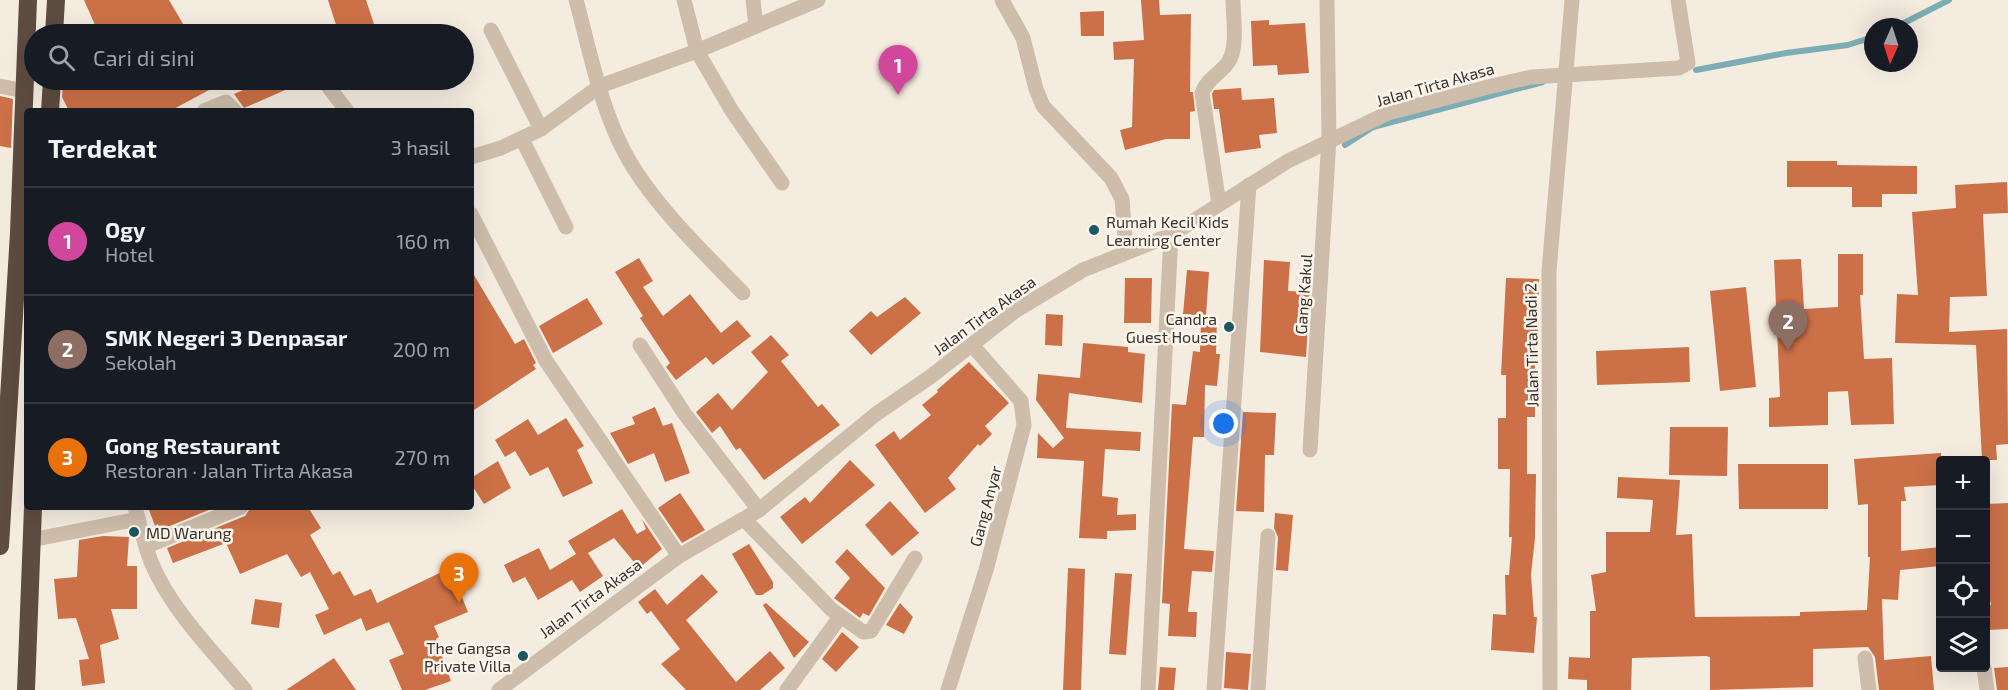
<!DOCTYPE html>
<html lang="id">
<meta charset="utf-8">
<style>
body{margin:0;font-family:"Exo 2",sans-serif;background:#20242c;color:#f1f3f6}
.controls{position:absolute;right:18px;bottom:18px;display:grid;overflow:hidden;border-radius:6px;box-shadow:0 6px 24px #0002}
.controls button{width:54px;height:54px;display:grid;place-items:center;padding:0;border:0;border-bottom:2px solid #363941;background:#171b24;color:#f1f3f6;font:30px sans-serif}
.compass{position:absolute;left:1864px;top:18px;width:54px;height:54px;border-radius:50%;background:#171b24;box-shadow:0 6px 24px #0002;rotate:183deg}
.you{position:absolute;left:1224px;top:424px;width:21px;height:21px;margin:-15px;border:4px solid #fff;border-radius:50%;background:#1a73e8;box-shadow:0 0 0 9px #1a73e833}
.badge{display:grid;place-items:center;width:39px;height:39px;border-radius:50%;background:#8c9099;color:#fff;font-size:20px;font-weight:700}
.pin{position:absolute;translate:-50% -50px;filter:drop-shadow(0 2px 3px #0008)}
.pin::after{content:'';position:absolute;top:32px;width:21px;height:18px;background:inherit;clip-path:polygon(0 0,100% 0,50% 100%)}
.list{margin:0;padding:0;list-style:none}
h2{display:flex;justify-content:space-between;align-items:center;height:78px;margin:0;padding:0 24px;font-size:26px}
h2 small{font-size:20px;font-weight:400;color:#9ea1a6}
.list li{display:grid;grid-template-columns:39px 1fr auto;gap:18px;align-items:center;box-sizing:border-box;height:108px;padding:0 24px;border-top:2px solid #363941}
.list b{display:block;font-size:22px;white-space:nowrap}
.list p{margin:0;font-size:20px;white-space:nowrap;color:#9ea1a6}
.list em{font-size:20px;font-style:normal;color:#9ea1a6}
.icon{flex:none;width:33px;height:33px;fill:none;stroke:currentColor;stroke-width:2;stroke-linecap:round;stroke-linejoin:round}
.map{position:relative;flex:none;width:2008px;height:690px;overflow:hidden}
.search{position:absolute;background:#171b24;box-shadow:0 6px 24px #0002;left:24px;top:24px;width:450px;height:66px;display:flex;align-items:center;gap:15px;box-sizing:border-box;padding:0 21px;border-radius:33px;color:#9ea1a6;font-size:22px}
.panel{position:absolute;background:#171b24;box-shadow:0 6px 24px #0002;left:24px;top:108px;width:450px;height:402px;border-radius:6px}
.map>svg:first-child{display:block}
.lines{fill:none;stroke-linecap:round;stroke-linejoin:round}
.stream{stroke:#7dadb4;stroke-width:6}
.building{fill:#cc7147}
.street{stroke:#cebdab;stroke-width:15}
.highway{stroke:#5d4c41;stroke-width:18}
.poi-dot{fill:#1d5760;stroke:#fbf6ed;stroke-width:2}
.labels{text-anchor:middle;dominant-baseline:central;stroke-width:5;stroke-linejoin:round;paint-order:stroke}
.street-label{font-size:16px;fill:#3b312a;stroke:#fbf6ed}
.poi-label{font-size:16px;fill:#3b312a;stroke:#fbf6ed;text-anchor:start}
</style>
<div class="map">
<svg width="2008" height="690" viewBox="0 0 2008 690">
<rect width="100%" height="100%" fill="#f5ece0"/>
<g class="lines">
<g class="stream">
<polyline points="1896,27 1949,0"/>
<polyline points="1696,70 1786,53 1848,45 1873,37"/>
<polyline points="1345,145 1373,127 1543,82"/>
</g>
</g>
<g class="building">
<polygon points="84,0 169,0 189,34 99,34"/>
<polygon points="328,0 366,0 374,24 339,34"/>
<polygon points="1141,0 1159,0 1160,15 1191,14 1190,92 1193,92 1195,111 1190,112 1190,139 1166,139 1125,150 1120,130 1132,127 1134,59 1114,60 1113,42 1144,40"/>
<polygon points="1104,11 1104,36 1081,36 1080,12"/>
<polygon points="1269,20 1269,25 1305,23 1309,73 1278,75 1277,65 1253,66 1251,21"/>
<polygon points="63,80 203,80 209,90 170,111 69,111 62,97"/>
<polygon points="266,80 308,80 244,108 234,94"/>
<polygon points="1241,88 1242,100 1274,98 1277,133 1259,135 1261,148 1225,153 1219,109 1214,109 1212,94 1214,90"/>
<polygon points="0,96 13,99 11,148 0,146"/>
<polygon points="1787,161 1837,161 1837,165 1917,166 1917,194 1882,194 1882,207 1852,207 1852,187 1787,187"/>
<polygon points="2007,182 2008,213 1983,214 1987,296 1950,297 1949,332 2007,329 2008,444 1996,445 1997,460 1982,460 1976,345 1895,343 1897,294 1918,295 1912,212 1956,208 1955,185"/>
<polygon points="1838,254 1863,254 1863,295 1860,295 1864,359 1892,358 1894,424 1851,425 1848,391 1828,392 1828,425 1769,427 1769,398 1780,397 1774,260 1801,259 1804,309 1838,307"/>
<polygon points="639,258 653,281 643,287 663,316 690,294 721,333 737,320 751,336 713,365 706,357 676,380 666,367 670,363 640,318 643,316 615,272"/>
<polygon points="1264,260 1290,262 1288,291 1310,292 1306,357 1260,352"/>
<polygon points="471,270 515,344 524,339 536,363 533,365 536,369 471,412"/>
<polygon points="1187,270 1209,272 1206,316 1183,314"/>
<polygon points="1125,278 1152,278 1151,323 1124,323"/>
<polygon points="1506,278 1539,279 1538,343 1535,343 1535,417 1527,417 1527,474 1536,474 1535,538 1531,575 1534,617 1537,617 1534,653 1491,650 1493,614 1506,615 1505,575 1509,575 1512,537 1509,537 1510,469 1498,469 1498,418 1506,418 1506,375 1501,375"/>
<polygon points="1746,287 1756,387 1720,391 1710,291"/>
<polygon points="905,297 921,313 871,355 849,331 871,311 877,317"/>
<polygon points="587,298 603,324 553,353 539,326"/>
<polygon points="1046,314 1063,315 1062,346 1045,345"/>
<polygon points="1201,320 1217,320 1216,354 1220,354 1217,386 1205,385 1204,437 1193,437 1184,549 1214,551 1212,572 1192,571 1188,612 1197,612 1196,637 1168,636 1170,604 1162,603 1172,404 1186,405 1193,351 1200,352"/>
<polygon points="771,335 789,355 781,361 818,407 822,404 840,425 764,480 740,448 736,450 720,426 712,433 696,412 718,393 732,410 768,372 751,352"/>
<polygon points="1083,343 1128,347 1128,352 1145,354 1142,403 1069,393 1066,428 1141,432 1140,451 1105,449 1102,496 1118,498 1117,515 1136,514 1136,530 1107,531 1107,539 1079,538 1084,461 1037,458 1038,433 1053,448 1064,438 1036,400 1038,374 1080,378"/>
<polygon points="1689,347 1690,382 1597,385 1596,351"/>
<polygon points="969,362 1009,403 985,426 992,434 980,446 978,444 948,478 956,489 925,513 875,445 894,431 900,440 931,415 922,405 938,392 937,390"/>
<polygon points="655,407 663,426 672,423 690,473 665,482 654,453 628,464 610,433 635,424 632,417"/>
<polygon points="1243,412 1276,413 1274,455 1265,455 1264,512 1236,511"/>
<polygon points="566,418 584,446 577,450 593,483 563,497 548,467 530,476 515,451 505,457 495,440 528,419 538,435"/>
<polygon points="1670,427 1728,427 1727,476 1669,475"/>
<polygon points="1941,453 1941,485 1904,487 1906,501 1901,501 1901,551 1941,547 1941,566 1900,570 1898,600 1882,599 1884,660 1931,656 1934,690 1879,690 1875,657 1868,647 1813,649 1813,687 1710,690 1710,657 1706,656 1632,658 1631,690 1587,690 1587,680 1568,679 1569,657 1590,658 1590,611 1596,611 1591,575 1606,572 1606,532 1650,532 1653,500 1617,498 1618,477 1680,480 1676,535 1692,534 1695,617 1800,616 1800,612 1867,610 1870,557 1868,557 1868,504 1858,505 1854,459"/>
<polygon points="850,460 875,485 802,544 780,517 805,497 810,503"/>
<polygon points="498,461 511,488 484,504 471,484 471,478"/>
<polygon points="1738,464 1828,464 1828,509 1739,509"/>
<polygon points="680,493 705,530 682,543 658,508"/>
<polygon points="890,501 919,533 892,556 865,525"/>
<polygon points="2008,503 2008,629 1988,630 1986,606 1991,605 1986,581 1986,504"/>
<polygon points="148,507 216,507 160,530 158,524 155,526"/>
<polygon points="251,507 308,507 321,528 310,535 333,575 340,571 354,596 371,589 377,603 450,568 468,612 434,626 439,637 436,639 451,681 425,690 402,690 389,660 404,654 389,622 366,631 361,618 324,635 315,615 329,609 310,572 301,577 287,554 240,574 226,543 173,563 167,548 245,516"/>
<polygon points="622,509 637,534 646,529 642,519 662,549 639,568 614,538 588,553 603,576 580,592 572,580 538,600 525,577 513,583 504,565 539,548 550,570 576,554 568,541"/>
<polygon points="1275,513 1293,515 1288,571 1276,570 1278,537 1274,528"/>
<polygon points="103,536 129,537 127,566 137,566 137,609 111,609 119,639 100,645 105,683 82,686 79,660 89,659 76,618 58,619 54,579 77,577 79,540"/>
<polygon points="749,544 773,582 773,588 762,595 756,595 732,554"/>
<polygon points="847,549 885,588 869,616 863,613 860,618 834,598 850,578 835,562"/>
<polygon points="1068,568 1085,569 1081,690 1063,690"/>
<polygon points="1115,573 1132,574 1126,655 1109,654"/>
<polygon points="702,574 718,592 686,620 736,682 770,651 785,668 760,690 686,690 661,664 680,649 651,611 647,614 638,602 655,589 667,605"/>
<polygon points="255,599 282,603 279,628 251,624"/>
<polygon points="766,603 809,642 794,658 763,605"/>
<polygon points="900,603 913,617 904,634 886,625"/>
<polygon points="842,632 859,647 836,672 822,659"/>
<polygon points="1226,652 1251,654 1248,690 1224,688"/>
<polygon points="334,658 356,690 286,690"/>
<polygon points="1160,667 1176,668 1174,690 1158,690"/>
<polygon points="2008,667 2008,690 1997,690 1994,668"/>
</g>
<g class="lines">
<g class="street">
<path d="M576,0C590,51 600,106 625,153C650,201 705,254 743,293"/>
<polyline points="684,0 697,51 732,111 782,183"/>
<polyline points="753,0 756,26"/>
<polyline points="1002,0 1023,38 1036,89 1043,106 1111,178 1122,199 1126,251"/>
<polyline points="491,30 541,129"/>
<polyline points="327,85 347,111"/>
<polyline points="0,86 24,91"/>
<polyline points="204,111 226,102 235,111"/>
<polyline points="522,139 566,227"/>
<polyline points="471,157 501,148 541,129 600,86 697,51 818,0"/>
<path d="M1219,204L1202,93C1207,78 1222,73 1229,61C1238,46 1233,17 1233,0"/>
<polyline points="471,214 546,361 679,556"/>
<polyline points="640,345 684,413 759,510"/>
<polyline points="1310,450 1329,139 1327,0"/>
<path d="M135,507C140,526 145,547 152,564C172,611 213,651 245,690"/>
<polyline points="745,520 831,609 863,632 871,631 915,558"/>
<polyline points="31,540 138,519"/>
<polyline points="147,546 241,507"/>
<polyline points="1865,658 1869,690"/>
<polyline points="1984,668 1987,690"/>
<polyline points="1214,689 1249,185"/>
<polyline points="499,690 679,556 759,510 876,414 930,377 1015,311 1083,270 1171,235 1288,161 1388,113 1492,86 1531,77 1679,68 1688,63 1678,0"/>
<polyline points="787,690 840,617"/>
<polyline points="948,690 986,570 1024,425 1021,401 972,345"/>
<polyline points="1148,690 1171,235"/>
<polyline points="1258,690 1268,536"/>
<polyline points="1550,690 1549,271 1572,0"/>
</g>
<g class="highway">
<polyline points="54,34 56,0"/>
<polyline points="50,111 52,80"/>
<polyline points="0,546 19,233 28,0"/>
<polyline points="26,690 33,507"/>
</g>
</g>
<g class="poi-dot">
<circle cx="1094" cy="230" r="6"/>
<circle cx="1229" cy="327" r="6"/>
<circle cx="134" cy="532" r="6"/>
<circle cx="523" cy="656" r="6"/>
</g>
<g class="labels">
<g class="street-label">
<text transform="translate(1435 84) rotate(-16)">Jalan Tirta Akasa</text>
<text transform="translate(1303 294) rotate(-86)">Gang Kakul</text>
<text transform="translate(984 315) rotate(-36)">Jalan Tirta Akasa</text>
<text transform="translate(1531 345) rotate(-91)">Jalan Tirta Nadi 2</text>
<text transform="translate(985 506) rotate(-75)">Gang Anyar</text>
<text transform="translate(590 598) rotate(-36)">Jalan Tirta Akasa</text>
</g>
<g class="poi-label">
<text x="1106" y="221">Rumah Kecil Kids<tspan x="1106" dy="18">Learning Center</tspan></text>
<text x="1217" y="318" text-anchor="end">Candra<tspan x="1217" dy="18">Guest House</tspan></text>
<text x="146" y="532">MD Warung</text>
<text x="511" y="647" text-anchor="end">The Gangsa<tspan x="511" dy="18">Private Villa</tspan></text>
</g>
</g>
</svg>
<div class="controls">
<button>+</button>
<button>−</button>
<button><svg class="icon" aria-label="locate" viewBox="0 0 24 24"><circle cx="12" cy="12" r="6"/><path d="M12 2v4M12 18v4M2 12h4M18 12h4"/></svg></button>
<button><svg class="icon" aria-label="layers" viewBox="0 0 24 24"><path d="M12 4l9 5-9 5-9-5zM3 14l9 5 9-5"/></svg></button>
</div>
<svg class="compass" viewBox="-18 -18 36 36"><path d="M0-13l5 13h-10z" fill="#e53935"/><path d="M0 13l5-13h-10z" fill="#9ea1a6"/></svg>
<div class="you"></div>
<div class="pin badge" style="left:898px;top:95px;background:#d1479c">1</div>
<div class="pin badge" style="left:1788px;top:351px;background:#8d6e63">2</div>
<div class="pin badge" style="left:459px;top:603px;background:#e8710a">3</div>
<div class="search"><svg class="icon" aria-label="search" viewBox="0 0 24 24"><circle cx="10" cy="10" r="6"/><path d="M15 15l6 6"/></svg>Cari di sini</div>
<section class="panel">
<h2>Terdekat<small>3 hasil</small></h2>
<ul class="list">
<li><span class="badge" style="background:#d1479c">1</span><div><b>Ogy</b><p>Hotel</p></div><em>160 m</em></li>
<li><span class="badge" style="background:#8d6e63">2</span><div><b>SMK Negeri 3 Denpasar</b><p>Sekolah</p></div><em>200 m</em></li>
<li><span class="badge" style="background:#e8710a">3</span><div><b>Gong Restaurant</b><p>Restoran · Jalan Tirta Akasa</p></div><em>270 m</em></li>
</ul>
</section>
</div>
